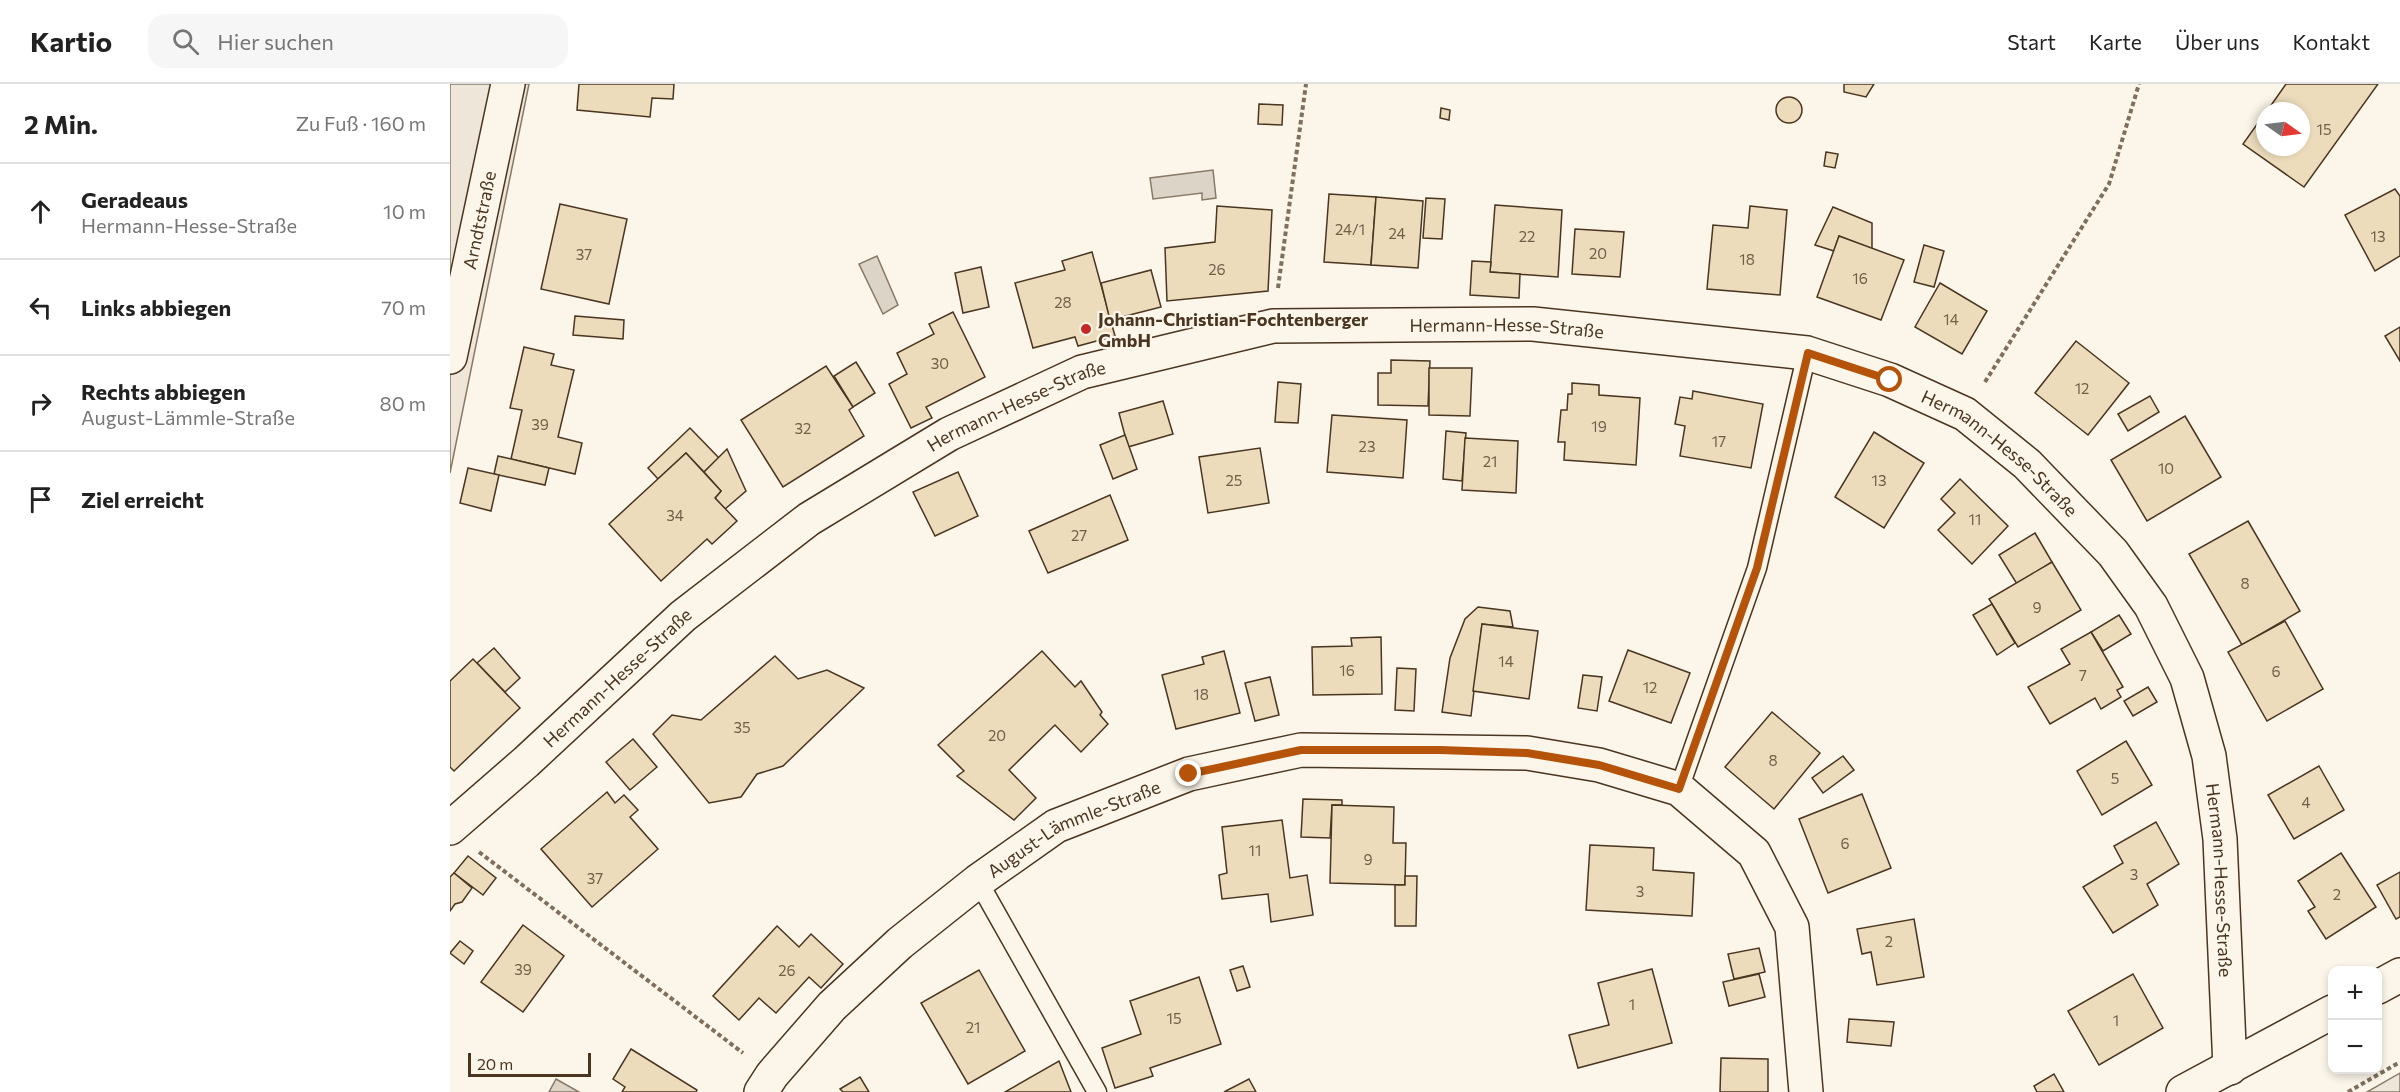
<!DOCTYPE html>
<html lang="de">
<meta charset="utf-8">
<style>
body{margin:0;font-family:Commissioner,sans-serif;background:#f6f6f6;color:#222}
.controls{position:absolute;right:18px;bottom:18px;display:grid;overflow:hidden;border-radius:12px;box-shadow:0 3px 9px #0003}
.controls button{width:54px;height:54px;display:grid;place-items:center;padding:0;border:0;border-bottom:2px solid #e0e0e0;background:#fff;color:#222;font:30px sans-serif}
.compass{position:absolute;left:1806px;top:18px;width:54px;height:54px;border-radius:50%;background:#fff;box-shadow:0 3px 9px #0003;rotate:104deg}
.scale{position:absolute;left:18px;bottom:15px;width:123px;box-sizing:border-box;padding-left:6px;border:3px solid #4a3520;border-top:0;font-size:16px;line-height:21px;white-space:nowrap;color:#4a3520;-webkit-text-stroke:4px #fbf6e9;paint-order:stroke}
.stop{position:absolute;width:18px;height:18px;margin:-14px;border:4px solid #b45309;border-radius:50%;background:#fff}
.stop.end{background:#b45309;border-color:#fff;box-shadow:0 2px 6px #0008}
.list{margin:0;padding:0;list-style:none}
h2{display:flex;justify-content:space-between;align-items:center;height:78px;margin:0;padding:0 24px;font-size:26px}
h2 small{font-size:20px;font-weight:400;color:#767676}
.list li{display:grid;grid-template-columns:39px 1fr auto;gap:18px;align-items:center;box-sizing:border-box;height:96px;padding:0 24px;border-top:2px solid #e0e0e0}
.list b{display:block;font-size:22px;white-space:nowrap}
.list p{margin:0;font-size:20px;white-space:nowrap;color:#767676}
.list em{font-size:20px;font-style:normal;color:#767676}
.icon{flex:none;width:33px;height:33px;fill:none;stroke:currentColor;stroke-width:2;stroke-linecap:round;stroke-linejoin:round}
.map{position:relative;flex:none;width:1950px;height:1008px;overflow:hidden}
header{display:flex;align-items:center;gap:36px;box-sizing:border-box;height:84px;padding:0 30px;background:#fff;border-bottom:2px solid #e0e0e0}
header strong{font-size:28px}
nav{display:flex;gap:33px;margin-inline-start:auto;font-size:21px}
.search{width:420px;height:54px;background:#f6f6f6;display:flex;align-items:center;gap:15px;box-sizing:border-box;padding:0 21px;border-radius:18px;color:#767676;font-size:22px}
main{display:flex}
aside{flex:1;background:#fff}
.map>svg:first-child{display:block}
.green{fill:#ede6d9;stroke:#887966;stroke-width:1.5}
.water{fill:#dcd4c6;stroke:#887966;stroke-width:1.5}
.building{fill:#ecdcbc;stroke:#4a3520;stroke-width:1.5}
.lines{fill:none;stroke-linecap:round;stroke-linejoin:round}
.lane-casing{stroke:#4a3520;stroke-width:21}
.street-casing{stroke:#4a3520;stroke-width:36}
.secondary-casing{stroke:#4a3520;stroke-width:36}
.path{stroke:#7f6f5c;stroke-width:4;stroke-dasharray:4.5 3;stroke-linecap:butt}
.lane{stroke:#fbf6e9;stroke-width:18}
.street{stroke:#fbf6e9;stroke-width:33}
.secondary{stroke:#fbf6e9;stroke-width:33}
.route{stroke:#b45309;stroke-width:8}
.poi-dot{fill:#c62828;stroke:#fbf6e9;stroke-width:2}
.labels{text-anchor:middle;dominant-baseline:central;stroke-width:4.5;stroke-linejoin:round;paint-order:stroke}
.number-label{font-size:15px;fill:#725f47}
.street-label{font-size:18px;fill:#4a3520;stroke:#fbf6e9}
.poi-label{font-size:18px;font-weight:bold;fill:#4a3520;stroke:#fbf6e9;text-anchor:start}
</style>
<header>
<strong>Kartio</strong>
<div class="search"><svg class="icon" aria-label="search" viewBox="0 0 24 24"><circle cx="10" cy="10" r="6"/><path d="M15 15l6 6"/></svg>Hier suchen</div>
<nav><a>Start</a><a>Karte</a><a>Über uns</a><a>Kontakt</a></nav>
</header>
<main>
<aside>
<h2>2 Min.<small>Zu Fuß · 160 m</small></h2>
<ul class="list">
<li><svg class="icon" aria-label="ahead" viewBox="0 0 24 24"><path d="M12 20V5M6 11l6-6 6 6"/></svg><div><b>Geradeaus</b><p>Hermann-Hesse-Straße</p></div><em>10 m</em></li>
<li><svg class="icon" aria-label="left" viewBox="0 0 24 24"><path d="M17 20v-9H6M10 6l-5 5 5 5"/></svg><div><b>Links abbiegen</b></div><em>70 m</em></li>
<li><svg class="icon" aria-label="right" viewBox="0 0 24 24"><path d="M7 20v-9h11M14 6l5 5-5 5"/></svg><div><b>Rechts abbiegen</b><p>August-Lämmle-Straße</p></div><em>80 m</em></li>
<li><svg class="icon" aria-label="arrive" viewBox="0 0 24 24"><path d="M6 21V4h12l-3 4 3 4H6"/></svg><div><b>Ziel erreicht</b></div></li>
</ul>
</aside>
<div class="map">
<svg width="1950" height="1008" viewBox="0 0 1950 1008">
<rect width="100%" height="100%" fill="#fbf6e9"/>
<g class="green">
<polygon points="0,0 79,0 0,389"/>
<polygon points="1950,989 1950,1008 1917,1008"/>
</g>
<g class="water">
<polygon points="763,86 766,114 752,116 752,109 703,115 700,94"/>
<polygon points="427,172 448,221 433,230 409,180"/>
<polygon points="106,995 129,1008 99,1008"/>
</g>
<g class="building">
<polygon points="129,0 224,0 223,15 202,14 200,33 127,26"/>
<polygon points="1394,0 1424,0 1416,13 1394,8"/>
<polygon points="1836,0 1928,0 1854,103 1793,60 1815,29 1815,63 1851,63 1851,27 1817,27"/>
<circle cx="1339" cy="26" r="13"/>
<polygon points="809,20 833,21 832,41 808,40"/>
<polygon points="991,24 1000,26 999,36 990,34"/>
<polygon points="1376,68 1388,70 1385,84 1374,82"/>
<polygon points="1945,105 1950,112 1950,172 1925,187 1895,131"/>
<polygon points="879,110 926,113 921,181 874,178"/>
<polygon points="926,113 973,117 968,184 921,181"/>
<polygon points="976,114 995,115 992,155 973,154"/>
<polygon points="110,120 177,135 159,220 91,205"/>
<polygon points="1045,121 1112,126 1108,193 1040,188"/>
<polygon points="767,122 822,126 818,207 717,217 715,164 765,158"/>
<polygon points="1300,122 1337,126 1330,211 1257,205 1263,141 1298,144"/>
<polygon points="1383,123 1422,139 1422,165 1389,152 1384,167 1365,161"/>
<polygon points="1125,145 1174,148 1170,193 1122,190"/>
<polygon points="1389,152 1454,176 1431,236 1367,213"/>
<polygon points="1474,161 1494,167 1484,203 1464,198"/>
<polygon points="642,168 665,252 628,262 625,253 583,264 565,199 615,186 612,177"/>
<polygon points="1022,177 1041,178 1040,188 1070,190 1069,214 1020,211"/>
<polygon points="531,183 539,223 513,229 505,189"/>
<polygon points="701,186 711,223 660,236 651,199"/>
<polygon points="1490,199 1537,227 1512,270 1465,243"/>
<polygon points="503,228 535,293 476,323 482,334 461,344 439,300 457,290 447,269 484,250 479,240"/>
<polygon points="125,232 174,236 173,255 123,251"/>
<polygon points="1950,243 1950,277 1935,252"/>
<polygon points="1626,257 1679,299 1638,351 1585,309"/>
<polygon points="74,263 104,270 101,281 124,286 108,353 132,359 125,390 61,375 72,326 60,324"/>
<polygon points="941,276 980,277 978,322 928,321 928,289 941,289"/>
<polygon points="406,278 425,309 403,323 384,292"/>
<polygon points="376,282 403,323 399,326 414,352 333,403 291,336"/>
<polygon points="979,284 1022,284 1020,332 979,331"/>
<polygon points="828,298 851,300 848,339 825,338"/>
<polygon points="1122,299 1149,301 1149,311 1190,314 1186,381 1114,376 1115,358 1108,358 1111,326 1117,326 1118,310 1122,310"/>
<polygon points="1243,307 1313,320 1301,384 1230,372 1235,342 1225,340 1230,313 1242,315"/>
<polygon points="1700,312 1709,328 1678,347 1668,330"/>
<polygon points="713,317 723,350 678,363 669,329"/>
<polygon points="882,331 957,336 953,394 877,388"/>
<polygon points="1735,332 1771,393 1697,437 1661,376"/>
<polygon points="240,344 269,374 254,388 236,369 208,395 198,384"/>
<polygon points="996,347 1016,349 1012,397 993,395"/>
<polygon points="1424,348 1474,379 1434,444 1385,413"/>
<polygon points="675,351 687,385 663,395 650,361"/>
<polygon points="1015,354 1068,357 1066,409 1012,406"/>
<polygon points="810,364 819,419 758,429 749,373"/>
<polygon points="277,365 296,407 275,425 265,414 271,407 254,388"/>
<polygon points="236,369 271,407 265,414 287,437 262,460 257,455 211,497 159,440"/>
<polygon points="48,372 99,384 95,401 44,390"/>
<polygon points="18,384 49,391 41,427 10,419"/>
<polygon points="508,388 528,432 485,452 463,408"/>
<polygon points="1510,395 1558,442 1522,480 1488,446 1505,429 1491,415"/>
<polygon points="660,411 678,456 598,489 579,447"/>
<polygon points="1798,437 1850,527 1792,561 1739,470"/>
<polygon points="1585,449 1602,478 1567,500 1549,471"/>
<polygon points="1602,478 1631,526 1568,563 1539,515"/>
<polygon points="1542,520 1565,559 1547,571 1523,531"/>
<polygon points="1028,523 1060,527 1063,543 1032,540 1021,632 992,628 1000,574 1015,535"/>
<polygon points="1669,531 1681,550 1653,567 1641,548"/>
<polygon points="1835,537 1873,605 1817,637 1778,568"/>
<polygon points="1032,540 1088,547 1079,615 1023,607"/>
<polygon points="1641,548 1673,603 1667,606 1671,613 1651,625 1645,614 1600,640 1578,603 1620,580 1611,565"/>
<polygon points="931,553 932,610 863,611 862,563 902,562 901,554"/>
<polygon points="44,564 70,594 55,608 27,579"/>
<polygon points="1178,566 1240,589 1221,639 1159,617"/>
<polygon points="592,567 625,603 631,597 652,628 650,631 658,640 631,668 605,641 559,686 586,714 564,736 507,692 514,687 488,661"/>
<polygon points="774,567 790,629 726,645 712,591 754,580 752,573"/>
<polygon points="325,572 348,595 377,586 414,604 333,682 307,690 291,713 259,719 203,650 222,631 251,636"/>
<polygon points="23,575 70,624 4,687 0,683 0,597"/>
<polygon points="947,584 966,585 964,627 945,626"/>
<polygon points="1133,591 1152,593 1147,627 1128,624"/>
<polygon points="820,593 829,631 805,637 795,599"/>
<polygon points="1698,603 1707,618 1683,632 1674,617"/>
<polygon points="1322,628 1370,669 1324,725 1275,683"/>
<polygon points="183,655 207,683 180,706 156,678"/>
<polygon points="1676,657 1702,701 1652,731 1627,687"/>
<polygon points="1393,672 1404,686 1373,709 1362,694"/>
<polygon points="1869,682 1894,726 1844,755 1818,711"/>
<polygon points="157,708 165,719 174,711 188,726 180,733 208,765 142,823 91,765"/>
<polygon points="1412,710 1441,784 1378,809 1349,735"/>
<polygon points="853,715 892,716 892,721 882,721 880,754 851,753"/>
<polygon points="882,721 944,723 943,759 956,759 955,801 880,799"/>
<polygon points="832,736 840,794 857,791 863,831 821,838 818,810 772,815 769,791 777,789 772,743"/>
<polygon points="1706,738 1729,780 1697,800 1708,821 1663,849 1633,803 1673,779 1664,762"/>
<polygon points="1140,761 1204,764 1203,786 1244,789 1242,832 1136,826"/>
<polygon points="1891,769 1926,823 1876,855 1858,827 1865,823 1848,797"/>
<polygon points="18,772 46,794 33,811 4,789"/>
<polygon points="1950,788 1950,833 1946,835 1927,801"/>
<polygon points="4,789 22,804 12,818 5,820 0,827 0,793"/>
<polygon points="955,792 967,792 966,842 945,842 945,801 955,801"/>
<polygon points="1464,835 1474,893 1427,901 1421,868 1412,870 1407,845"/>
<polygon points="73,841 114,872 73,928 31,898"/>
<polygon points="327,842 349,863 361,850 393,880 371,904 359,893 326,929 309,914 289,936 263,912"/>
<polygon points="10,857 23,867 14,880 0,869"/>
<polygon points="1309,864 1315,888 1284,895 1278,870"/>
<polygon points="793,882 800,903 787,907 780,886"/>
<polygon points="1202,885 1222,959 1128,984 1119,951 1159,941 1148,899"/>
<polygon points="529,886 575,967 518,1000 471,919"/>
<polygon points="1309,890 1315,913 1279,922 1273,898"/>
<polygon points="1683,890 1713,944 1649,981 1618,927"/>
<polygon points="749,893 771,960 700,984 703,992 665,1004 652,964 691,950 680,917"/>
<polygon points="1399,935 1444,938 1441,962 1397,958"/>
<polygon points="181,965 247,1006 246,1008 172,1008 175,1003 163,995"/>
<polygon points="1271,974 1318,975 1318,1008 1270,1008"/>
<polygon points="609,977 621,1008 555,1008"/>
<polygon points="1604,990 1614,1008 1587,1008 1584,1002"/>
<polygon points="410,993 419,1008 393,1008 390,1005"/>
<polygon points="799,995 806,1008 774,1008"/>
</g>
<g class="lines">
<g class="lane-casing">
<g id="lane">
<polyline points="1229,705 1307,484 1357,269"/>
<polyline points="528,797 647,1008"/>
</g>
</g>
<g class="street-casing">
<g id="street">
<path id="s1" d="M0,273L58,0"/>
<path id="s2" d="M0,744L76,678L233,532L359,435L499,350L632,288L823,242L1083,240L1357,269L1440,296L1515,330L1577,380L1663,469L1701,522L1737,594L1759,672L1770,755L1780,984"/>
<path id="s3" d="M311,1008L322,991L382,922L450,859L528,797L606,742L739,690L851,666L1077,669L1149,681L1229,705L1304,769L1342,843L1356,1008"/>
</g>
</g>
<g class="secondary-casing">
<g id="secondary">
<polyline points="1928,903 1950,891"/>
<polyline points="1733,1008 1882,928"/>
</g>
</g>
<g class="path">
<polyline points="828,204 856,0"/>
<polyline points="1535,298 1659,100 1689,0"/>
<polyline points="29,768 293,969"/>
<polyline points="1898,1008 1950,978"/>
</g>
<use href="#lane" class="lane"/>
<use href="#street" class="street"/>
<use href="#secondary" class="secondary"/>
</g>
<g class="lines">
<polyline class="route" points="739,690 851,666 990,666 1077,669 1149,681 1229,705 1307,484 1358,269 1440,296"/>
</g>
<circle class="poi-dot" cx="636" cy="245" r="6"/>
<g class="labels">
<g class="number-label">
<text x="1874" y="45">15</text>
<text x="900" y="145">24/1</text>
<text x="947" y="149">24</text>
<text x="1077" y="152">22</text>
<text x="1928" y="152">13</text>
<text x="1148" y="169">20</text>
<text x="134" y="170">37</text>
<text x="1297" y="175">18</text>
<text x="767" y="185">26</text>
<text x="1410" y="194">16</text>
<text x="613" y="218">28</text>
<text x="1501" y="235">14</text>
<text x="490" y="279">30</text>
<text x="1632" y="304">12</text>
<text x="90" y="340">39</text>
<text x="1149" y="342">19</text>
<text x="353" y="344">32</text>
<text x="1269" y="357">17</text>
<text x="917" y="362">23</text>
<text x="1040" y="377">21</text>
<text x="1716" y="384">10</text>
<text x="784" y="396">25</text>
<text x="1429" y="396">13</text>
<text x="225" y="431">34</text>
<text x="1525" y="435">11</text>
<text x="629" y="451">27</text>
<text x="1795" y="499">8</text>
<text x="1587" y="523">9</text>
<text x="1056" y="577">14</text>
<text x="897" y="586">16</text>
<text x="1826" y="587">6</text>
<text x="1633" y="591">7</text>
<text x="1200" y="603">12</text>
<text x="751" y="610">18</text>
<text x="292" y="643">35</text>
<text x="547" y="651">20</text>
<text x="1323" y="676">8</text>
<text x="1665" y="694">5</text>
<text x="1856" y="718">4</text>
<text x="1395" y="759">6</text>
<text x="805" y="766">11</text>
<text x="918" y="775">9</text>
<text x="1684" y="790">3</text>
<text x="145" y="794">37</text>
<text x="1190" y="807">3</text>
<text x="1887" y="810">2</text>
<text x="1439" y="857">2</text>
<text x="73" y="885">39</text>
<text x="337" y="886">26</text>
<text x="1182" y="920">1</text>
<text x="724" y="934">15</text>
<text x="1666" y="936">1</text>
<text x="523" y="943">21</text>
</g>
<g class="street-label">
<text stroke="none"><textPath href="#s1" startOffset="140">Arndtstraße</textPath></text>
<text stroke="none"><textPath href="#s2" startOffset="1215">Hermann-Hesse-Straße</textPath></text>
<text stroke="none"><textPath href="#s2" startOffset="711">Hermann-Hesse-Straße</textPath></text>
<text stroke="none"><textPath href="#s2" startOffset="1737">Hermann-Hesse-Straße</textPath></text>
<text stroke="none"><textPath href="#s2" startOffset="225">Hermann-Hesse-Straße</textPath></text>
<text stroke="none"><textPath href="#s3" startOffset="414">August-Lämmle-Straße</textPath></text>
<text stroke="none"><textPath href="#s2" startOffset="2241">Hermann-Hesse-Straße</textPath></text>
</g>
<g class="poi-label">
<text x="648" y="235">Johann-Christian-Fochtenberger<tspan x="648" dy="21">GmbH</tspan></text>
</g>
</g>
</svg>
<div class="controls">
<button>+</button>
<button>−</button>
</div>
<svg class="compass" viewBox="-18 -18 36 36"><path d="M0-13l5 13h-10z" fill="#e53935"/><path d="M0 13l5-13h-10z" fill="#767676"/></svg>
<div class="scale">20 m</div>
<div class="stop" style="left:1440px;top:296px"></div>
<div class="stop end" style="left:739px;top:690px"></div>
</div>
</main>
